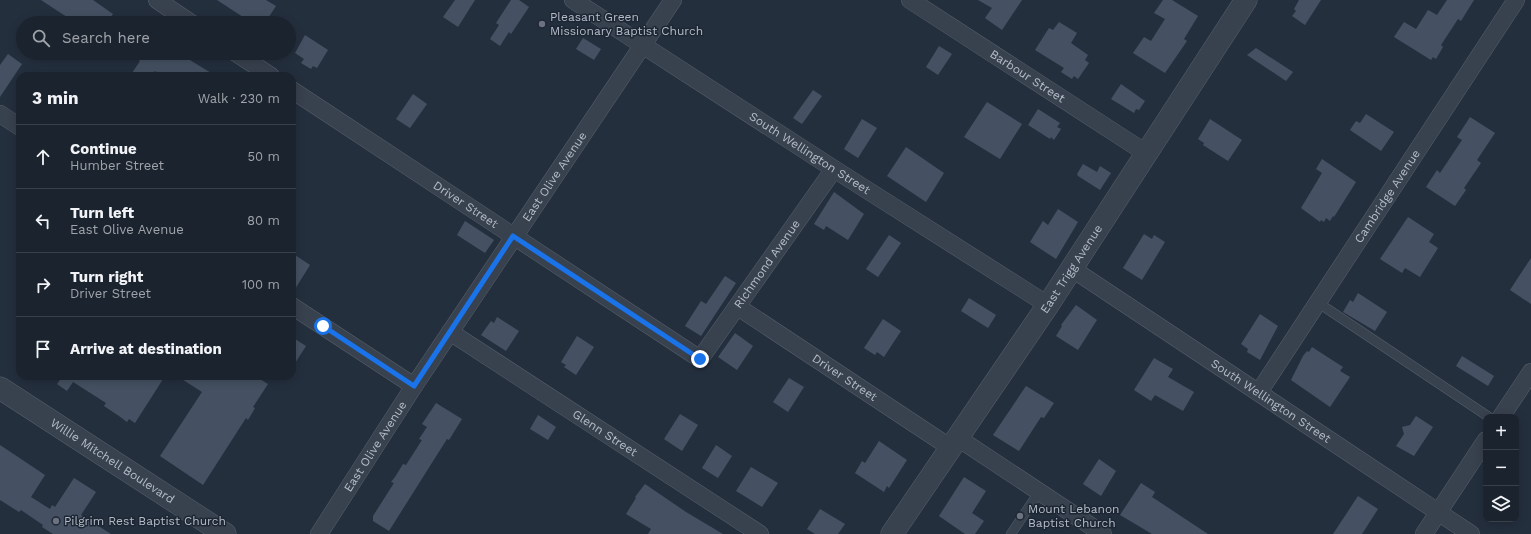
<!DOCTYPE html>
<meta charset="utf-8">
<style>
body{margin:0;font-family:"Work Sans",sans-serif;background:#282f3a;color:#f1f3f6}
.controls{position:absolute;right:12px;bottom:12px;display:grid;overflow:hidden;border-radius:8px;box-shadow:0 2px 10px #0003}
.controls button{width:36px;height:36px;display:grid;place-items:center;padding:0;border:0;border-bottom:1px solid #39404a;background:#1b232e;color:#f1f3f6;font:20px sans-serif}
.stop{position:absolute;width:12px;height:12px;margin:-9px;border:3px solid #1a73e8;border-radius:50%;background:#fff}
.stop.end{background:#1a73e8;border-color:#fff;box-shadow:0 1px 4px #0008}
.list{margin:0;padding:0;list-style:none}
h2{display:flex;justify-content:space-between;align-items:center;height:52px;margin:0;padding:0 16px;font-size:17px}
h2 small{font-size:13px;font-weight:400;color:#a0a4aa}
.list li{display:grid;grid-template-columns:26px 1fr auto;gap:12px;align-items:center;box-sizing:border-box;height:64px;padding:0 16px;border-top:1px solid #39404a}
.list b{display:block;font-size:15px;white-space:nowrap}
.list p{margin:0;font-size:13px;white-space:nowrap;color:#a0a4aa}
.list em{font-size:13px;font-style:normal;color:#a0a4aa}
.icon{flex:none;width:22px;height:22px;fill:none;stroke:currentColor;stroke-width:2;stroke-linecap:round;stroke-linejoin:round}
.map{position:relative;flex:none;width:1531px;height:534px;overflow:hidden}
.search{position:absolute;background:#1b232e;box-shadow:0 2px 10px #0003;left:16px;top:16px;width:280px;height:44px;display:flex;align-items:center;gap:10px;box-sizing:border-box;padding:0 14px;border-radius:22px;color:#a0a4aa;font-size:15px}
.panel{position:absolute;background:#1b232e;box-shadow:0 2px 10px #0003;left:16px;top:72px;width:280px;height:308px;border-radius:12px}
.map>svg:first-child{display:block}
.building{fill:#455162}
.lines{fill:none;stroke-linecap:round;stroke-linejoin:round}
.service-casing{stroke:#565f6c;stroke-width:10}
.minor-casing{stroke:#565f6c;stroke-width:18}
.tertiary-casing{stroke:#565f6c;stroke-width:23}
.service{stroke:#38414e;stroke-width:9}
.minor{stroke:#38414e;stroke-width:17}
.tertiary{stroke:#38414e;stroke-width:22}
.route{stroke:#1a73e8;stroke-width:5}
.worship-dot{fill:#6b7280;stroke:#1d2633;stroke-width:1.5}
.labels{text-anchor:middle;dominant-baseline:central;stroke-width:3;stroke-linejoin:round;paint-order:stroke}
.poi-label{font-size:12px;fill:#b4bcc9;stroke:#1d2633;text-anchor:start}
.street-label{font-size:12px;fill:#b4bcc9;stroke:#1d2633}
</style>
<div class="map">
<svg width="1531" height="534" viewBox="0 0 1531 534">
<rect width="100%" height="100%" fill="#242f3e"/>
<g class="building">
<polygon points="41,0 93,0 113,14 107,23 76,23"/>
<polygon points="217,0 266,0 276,6 265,23 239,23 243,17"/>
<polygon points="455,0 475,0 458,27 443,17"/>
<polygon points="511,0 519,0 529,7 511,34 509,32 500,46 490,39 499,25 496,23"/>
<polygon points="978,0 1022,0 1002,30 985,18 992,8"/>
<polygon points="1163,0 1172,0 1198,16 1184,39 1187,41 1165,73 1133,53 1144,37 1151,41 1165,19 1154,13"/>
<polygon points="1299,0 1321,0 1305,25 1292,16 1296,11 1294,9"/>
<polygon points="1447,0 1474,0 1461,21 1458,19 1441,45 1443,47 1436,59 1433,57 1431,60 1394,37 1404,22 1416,29 1428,10 1437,15"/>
<polygon points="1059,22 1077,33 1071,43 1088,55 1085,60 1089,63 1078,79 1074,76 1072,79 1061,72 1064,68 1035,50 1049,28 1053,30"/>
<polygon points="305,35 328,50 317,68 313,66 311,69 301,63 304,59 295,53"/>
<polygon points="583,38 601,49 594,60 576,49"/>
<polygon points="939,46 952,54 938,75 926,67"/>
<polygon points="1256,48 1293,72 1286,81 1247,55"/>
<polygon points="129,53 187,53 185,57 216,76 162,76 155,71 152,76 130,76 140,61"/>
<polygon points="8,54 22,64 0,97 0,65"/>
<polygon points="1121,84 1145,101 1139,110 1136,109 1134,113 1111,99"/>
<polygon points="813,90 822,96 802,124 793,118"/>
<polygon points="413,94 427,104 410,128 396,119"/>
<polygon points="987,102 1022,124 1000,159 964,137"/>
<polygon points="1038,109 1060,123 1057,127 1061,129 1054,140 1051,137 1050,139 1028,125"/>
<polygon points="1366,114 1394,132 1381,151 1350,130 1356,121 1360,123"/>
<polygon points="1470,117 1495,133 1477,160 1481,163 1464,188 1466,190 1455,206 1426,187 1437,170 1440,173 1462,140 1457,137"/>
<polygon points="862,119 877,128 858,158 844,149"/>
<polygon points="1210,119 1242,140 1228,161 1203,145 1204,143 1198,139"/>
<polygon points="906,147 944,173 926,202 887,176"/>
<polygon points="1322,159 1356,182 1334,217 1333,216 1330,221 1326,218 1324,222 1321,220 1320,222 1301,208 1322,173 1316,169"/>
<polygon points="1083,164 1097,172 1100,166 1111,173 1100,190 1078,176 1077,174"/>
<polygon points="834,192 864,214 848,240 826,226 824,230 814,224"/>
<polygon points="1058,209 1078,222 1056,259 1030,242 1043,221 1048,225"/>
<polygon points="1408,217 1434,234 1429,242 1438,248 1420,277 1405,268 1402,273 1380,259"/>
<polygon points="465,221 494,240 485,253 457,235"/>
<polygon points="1144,234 1152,239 1154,235 1165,242 1142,280 1123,268"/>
<polygon points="889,235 901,243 878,277 866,269"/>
<polygon points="292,253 310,265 292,294"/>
<polygon points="1531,258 1531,304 1510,290"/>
<polygon points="725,276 736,283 701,336 685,326 701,301 706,304"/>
<polygon points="1358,293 1387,312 1375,331 1343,312 1350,300 1353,302"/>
<polygon points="969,298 996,315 988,328 961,311"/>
<polygon points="1076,305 1097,320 1078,350 1056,336 1062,326 1061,325"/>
<polygon points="1260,314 1278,326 1260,360 1247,352 1248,349 1241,344"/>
<polygon points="497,317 519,331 506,351 481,335 491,321 494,323"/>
<polygon points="883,319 901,331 884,357 877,352 875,355 864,348"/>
<polygon points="735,333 753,346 737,370 718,357"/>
<polygon points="577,336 594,347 576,375 564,367 566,365 561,362"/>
<polygon points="292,337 306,346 292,368"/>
<polygon points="1312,347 1343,367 1340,371 1350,377 1330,407 1291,380 1303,356 1307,351 1309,352"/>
<polygon points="1462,356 1494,376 1488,386 1456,366"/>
<polygon points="1154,358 1173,369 1168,377 1194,392 1183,411 1155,395 1151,401 1134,390"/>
<polygon points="63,376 165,376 135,423 129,419 127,422 119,416 104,406 106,403 73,382 67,391 57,384"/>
<polygon points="177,376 255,376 268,384 253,407 255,408 248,420 246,418 203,485 160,456 202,392"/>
<polygon points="789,378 804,387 788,412 773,402"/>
<polygon points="1026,386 1054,403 1044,418 1041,417 1019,451 993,435"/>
<polygon points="436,403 462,419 449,440 447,439 435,458 389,531 373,521 373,516 394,483 391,482 395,477 403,464 406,465 422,440 419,439 427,427 422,424"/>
<polygon points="680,414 698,425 682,451 664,439"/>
<polygon points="538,415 556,427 548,440 530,429"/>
<polygon points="1416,416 1433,427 1414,456 1396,446 1404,434 1402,427 1410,425"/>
<polygon points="879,441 907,460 889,488 887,486 884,492 855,473 862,461 865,463"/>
<polygon points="0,445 45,475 31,497 50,509 52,505 55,507 74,478 96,492 81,515 111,534 53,534 42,527 43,525 21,510 19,512 0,500"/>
<polygon points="716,445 732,456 718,478 702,468"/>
<polygon points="1099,459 1116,471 1101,496 1083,484"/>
<polygon points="751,467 778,483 762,507 736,491"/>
<polygon points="964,477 986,491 972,513 984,521 975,534 965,534 939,516"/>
<polygon points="1141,483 1155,492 1152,497 1208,534 1152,534 1120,515"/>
<polygon points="645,484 686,512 723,534 648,534 651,529 626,514 636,498 635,497"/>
<polygon points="1358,496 1378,509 1362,534 1333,534"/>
<polygon points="820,509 845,524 838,534 815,534 807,529"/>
</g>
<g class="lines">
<g class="service-casing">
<g id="service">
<polyline points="1317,302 1489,417"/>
<polyline points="1011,534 1039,492"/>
</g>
</g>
<g class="minor-casing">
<g id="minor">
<polyline points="157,0 191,23"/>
<path id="s1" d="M573,0L834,169L1048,305"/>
<path id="s2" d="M910,0L1146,153"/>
<polyline points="236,53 271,76"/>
<path id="s3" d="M292,90L700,359L834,169"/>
<polyline points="0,114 20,127"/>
<path id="s4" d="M1071,268L1471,534"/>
<polyline points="292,306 414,386"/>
<path id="s5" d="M738,307L951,448"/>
<path id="s6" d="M450,332L760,534"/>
<path id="s7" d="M1259,392L1516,0"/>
<polyline points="1501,417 1531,372"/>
<polyline points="958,438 1103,534"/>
<path id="s8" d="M319,534L414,386L673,0"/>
<polyline points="1424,534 1486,440"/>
</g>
</g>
<g class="tertiary-casing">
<g id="tertiary">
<path id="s9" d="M0,388L225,534"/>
<path id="s10" d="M892,534L1048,305L1246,0"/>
</g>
</g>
<use href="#service" class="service"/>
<use href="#minor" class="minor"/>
<use href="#tertiary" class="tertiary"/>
</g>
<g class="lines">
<polyline class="route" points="323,326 414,386 513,236 700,359"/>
</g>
<g class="worship-dot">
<circle cx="542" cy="24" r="4"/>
<circle cx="1020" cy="516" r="4"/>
<circle cx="56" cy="521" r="4"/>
</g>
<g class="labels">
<g class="poi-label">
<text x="550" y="17">Pleasant Green<tspan x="550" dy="14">Missionary Baptist Church</tspan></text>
<text x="1028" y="509">Mount Lebanon<tspan x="1028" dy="14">Baptist Church</tspan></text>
<text x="64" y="521">Pilgrim Rest Baptist Church</text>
</g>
<g class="street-label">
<text stroke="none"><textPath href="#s2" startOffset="140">Barbour Street</textPath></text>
<text stroke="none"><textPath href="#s1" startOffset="282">South Wellington Street</textPath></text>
<text stroke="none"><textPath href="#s8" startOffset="428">East Olive Avenue</textPath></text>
<text stroke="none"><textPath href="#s7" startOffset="234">Cambridge Avenue</textPath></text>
<text stroke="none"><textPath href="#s3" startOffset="208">Driver Street</textPath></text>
<text stroke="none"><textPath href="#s3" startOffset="605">Richmond Avenue</textPath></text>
<text stroke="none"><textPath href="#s10" startOffset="320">East Trigg Avenue</textPath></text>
<text stroke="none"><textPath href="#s5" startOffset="128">Driver Street</textPath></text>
<text stroke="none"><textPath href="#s4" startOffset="240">South Wellington Street</textPath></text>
<text stroke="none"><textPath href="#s6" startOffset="185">Glenn Street</textPath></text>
<text stroke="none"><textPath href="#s8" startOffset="104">East Olive Avenue</textPath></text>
<text stroke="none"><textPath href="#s9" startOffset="134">Willie Mitchell Boulevard</textPath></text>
</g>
</g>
</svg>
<div class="controls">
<button>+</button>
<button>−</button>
<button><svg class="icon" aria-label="layers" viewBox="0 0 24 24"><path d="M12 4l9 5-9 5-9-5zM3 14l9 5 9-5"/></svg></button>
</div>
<div class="stop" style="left:323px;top:326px"></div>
<div class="stop end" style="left:700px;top:359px"></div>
<div class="search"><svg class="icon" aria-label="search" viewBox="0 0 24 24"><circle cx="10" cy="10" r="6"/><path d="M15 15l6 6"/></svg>Search here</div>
<section class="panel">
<h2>3 min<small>Walk · 230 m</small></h2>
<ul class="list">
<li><svg class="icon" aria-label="ahead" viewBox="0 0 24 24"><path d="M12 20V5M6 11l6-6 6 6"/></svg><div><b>Continue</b><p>Humber Street</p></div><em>50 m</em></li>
<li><svg class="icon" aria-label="left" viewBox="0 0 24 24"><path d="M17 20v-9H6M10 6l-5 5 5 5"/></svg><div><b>Turn left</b><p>East Olive Avenue</p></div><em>80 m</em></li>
<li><svg class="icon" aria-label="right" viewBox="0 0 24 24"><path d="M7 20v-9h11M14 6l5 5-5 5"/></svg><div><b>Turn right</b><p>Driver Street</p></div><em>100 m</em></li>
<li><svg class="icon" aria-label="arrive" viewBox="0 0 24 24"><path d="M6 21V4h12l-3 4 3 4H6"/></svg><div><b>Arrive at destination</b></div></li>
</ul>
</section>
</div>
